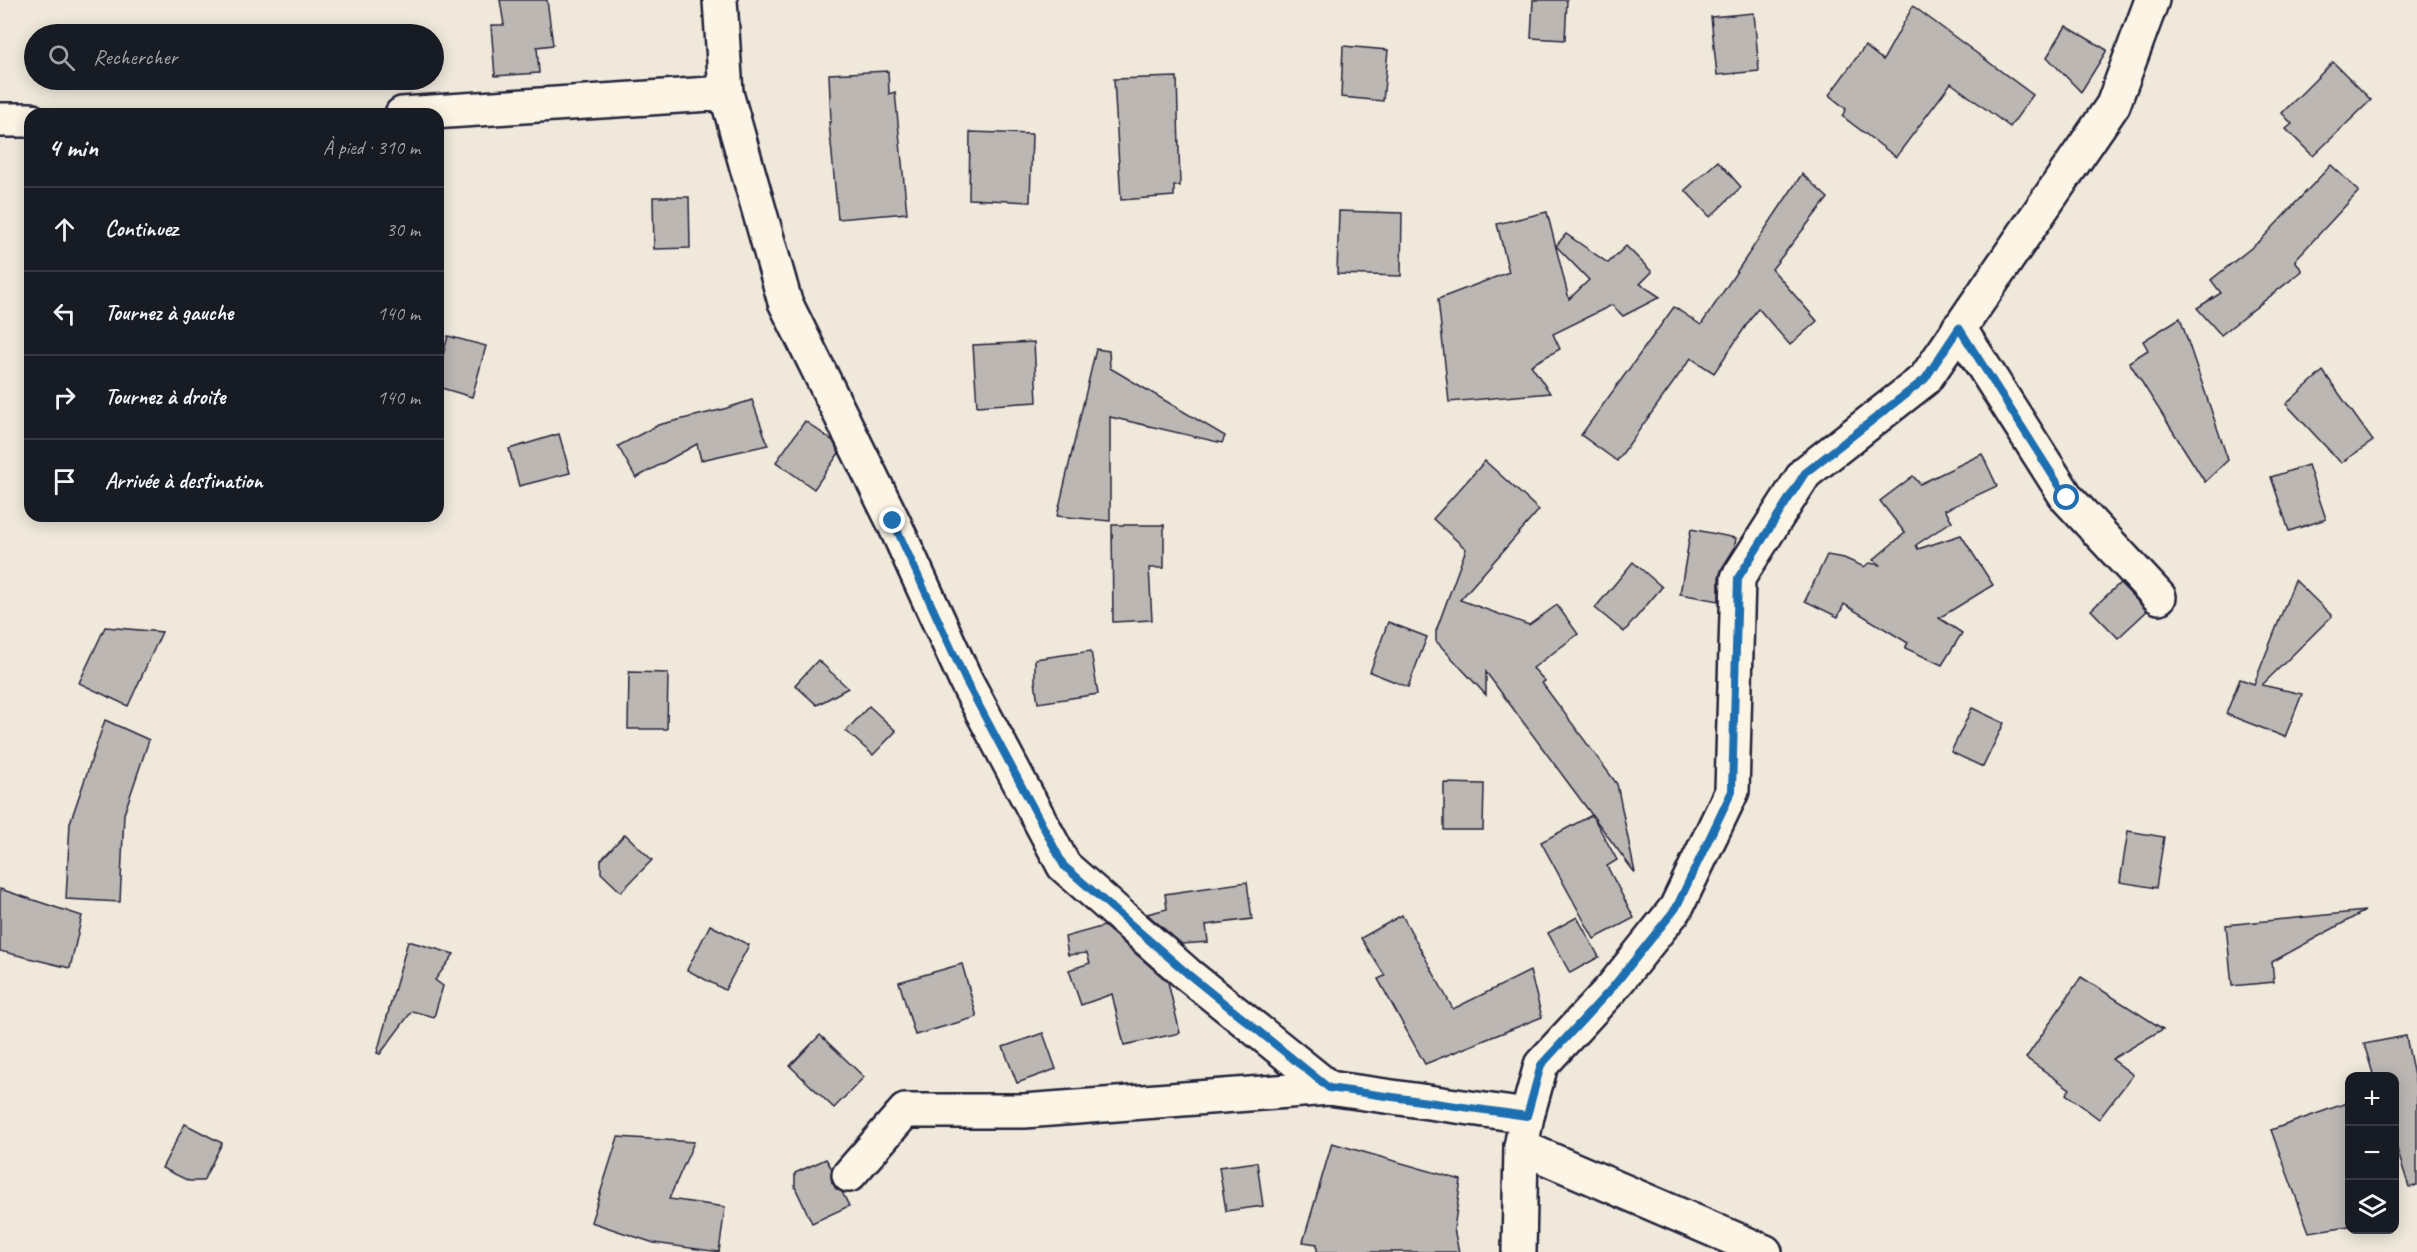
<!DOCTYPE html>
<html lang="fr">
<meta charset="utf-8">
<style>
body{margin:0;font-family:Caveat,sans-serif;background:#242831;color:#f1f3f6}
.controls{position:absolute;right:18px;bottom:18px;display:grid;overflow:hidden;border-radius:12px;box-shadow:0 3px 15px #0003}
.controls button{width:54px;height:54px;display:grid;place-items:center;padding:0;border:0;border-bottom:2px solid #363941;background:#171b24;color:#f1f3f6;font:30px sans-serif}
.stop{position:absolute;width:18px;height:18px;margin:-14px;border:4px solid #1f6fb2;border-radius:50%;background:#fff}
.stop.end{background:#1f6fb2;border-color:#fff;box-shadow:0 2px 6px #0008}
.list{margin:0;padding:0;list-style:none}
h2{display:flex;justify-content:space-between;align-items:center;height:78px;margin:0;padding:0 24px;font-size:26px}
h2 small{font-size:20px;font-weight:400;color:#9ea1a6}
.list li{display:grid;grid-template-columns:39px 1fr auto;gap:18px;align-items:center;box-sizing:border-box;height:84px;padding:0 24px;border-top:2px solid #363941}
.list b{display:block;font-size:22px;white-space:nowrap}
.list em{font-size:20px;font-style:normal;color:#9ea1a6}
.icon{flex:none;width:33px;height:33px;fill:none;stroke:currentColor;stroke-width:2;stroke-linecap:round;stroke-linejoin:round}
.map{position:relative;flex:none;width:2417px;height:1252px;overflow:hidden}
.search{position:absolute;background:#171b24;box-shadow:0 3px 15px #0003;left:24px;top:24px;width:420px;height:66px;display:flex;align-items:center;gap:15px;box-sizing:border-box;padding:0 21px;border-radius:33px;color:#9ea1a6;font-size:22px}
.panel{position:absolute;background:#171b24;box-shadow:0 3px 15px #0003;left:24px;top:108px;width:420px;height:414px;border-radius:18px}
.map>svg:first-child{display:block}
.building{fill:#bcb7b3;stroke:#22223b;stroke-width:1.5}
.lines{fill:none;stroke-linecap:round;stroke-linejoin:round}
.minor-casing{stroke:#22223b;stroke-width:38}
.minor{stroke:#fcf5e5;stroke-width:33}
.route{stroke:#1f6fb2;stroke-width:8}
</style>
<div class="map">
<svg width="2417" height="1252" viewBox="0 0 2417 1252">
<rect width="100%" height="100%" fill="#efe8db"/>
<filter id="ink" filterUnits="userSpaceOnUse"><feTurbulence type="fractalNoise" baseFrequency=".0167" numOctaves="2"/><feDisplacementMap in="SourceGraphic" scale="12" xChannelSelector="R" yChannelSelector="G"/><feConvolveMatrix kernelMatrix="1 2 1 2 8 2 1 2 1" color-interpolation-filters="sRGB"/></filter>
<g filter="url(#ink)">
<g class="building">
<polygon points="500,0 547,0 553,45 537,47 539,73 495,76 491,25 504,25"/>
<polygon points="1533,0 1567,0 1565,40 1531,38"/>
<polygon points="1913,6 2033,95 2010,127 1951,83 1896,157 1842,116 1846,109 1829,95 1865,46 1883,60"/>
<polygon points="1754,13 1759,71 1717,75 1711,17"/>
<polygon points="2066,26 2107,50 2081,92 2047,57"/>
<polygon points="1343,46 1388,50 1383,101 1341,97"/>
<polygon points="2333,62 2371,100 2313,156 2286,129 2292,124 2282,113"/>
<polygon points="888,71 889,94 895,92 907,213 838,219 829,122 831,122 829,74"/>
<polygon points="1177,77 1180,186 1174,186 1174,196 1121,200 1114,79"/>
<polygon points="970,132 1032,134 1030,202 969,199"/>
<polygon points="1718,161 1741,187 1710,217 1685,190"/>
<polygon points="2331,165 2359,191 2295,260 2302,271 2221,335 2197,308 2221,293 2211,280 2261,240"/>
<polygon points="1802,174 1828,198 1772,269 1817,321 1790,345 1758,308 1714,373 1691,358 1617,461 1581,435 1674,307 1701,325"/>
<polygon points="653,197 689,197 690,248 654,249"/>
<polygon points="1339,211 1402,213 1401,276 1337,274"/>
<polygon points="1547,212 1569,299 1589,280 1556,246 1566,234 1608,263 1626,246 1652,272 1640,284 1660,297 1623,316 1612,305 1553,334 1560,349 1531,365 1550,393 1449,402 1438,299 1509,272 1497,224"/>
<polygon points="2180,318 2228,460 2205,482 2129,362 2148,350 2143,341"/>
<polygon points="448,336 486,346 472,397 438,387 438,374"/>
<polygon points="1034,342 1037,402 977,406 973,345"/>
<polygon points="1096,349 1109,351 1110,368 1225,436 1222,443 1110,417 1110,521 1057,516"/>
<polygon points="2323,371 2373,441 2341,463 2286,404"/>
<polygon points="752,400 768,445 701,460 697,444 636,478 618,446 658,425 724,409"/>
<polygon points="805,421 833,441 839,453 814,489 776,462"/>
<polygon points="559,434 570,473 519,486 509,449"/>
<polygon points="1982,454 1997,486 1945,510 1952,521 1916,545 1918,549 1961,535 1993,585 1939,618 1962,633 1942,665 1905,648 1908,643 1844,604 1838,617 1805,601 1827,555 1844,558 1864,567 1869,563 1881,565 1873,560 1905,533 1880,501 1913,476 1920,484"/>
<polygon points="1485,461 1539,510 1460,600 1529,625 1557,605 1578,634 1533,668 1545,681 1542,683 1617,784 1635,873 1486,672 1486,695 1436,641 1436,631 1466,549 1433,519"/>
<polygon points="2308,465 2326,519 2289,531 2271,477"/>
<polygon points="1112,525 1164,525 1164,568 1149,568 1152,620 1113,622"/>
<polygon points="1691,529 1736,538 1734,549 1722,568 1719,577 1719,601 1680,594"/>
<polygon points="1633,562 1662,587 1624,632 1595,608"/>
<polygon points="2295,580 2332,616 2262,685 2302,694 2285,737 2226,714 2240,679 2254,684"/>
<polygon points="2120,583 2147,611 2118,638 2091,610"/>
<polygon points="1388,622 1427,637 1408,687 1370,672"/>
<polygon points="105,627 162,632 128,706 79,683"/>
<polygon points="1091,651 1098,694 1038,703 1035,681 1035,659"/>
<polygon points="818,660 848,688 817,705 795,685"/>
<polygon points="629,672 668,673 667,729 628,729"/>
<polygon points="869,706 896,731 873,755 846,731"/>
<polygon points="1972,708 2004,723 1983,767 1951,752"/>
<polygon points="105,720 149,740 124,814 120,902 66,899 70,823"/>
<polygon points="1444,783 1484,784 1483,830 1444,830"/>
<polygon points="1592,815 1617,860 1607,866 1634,918 1594,939 1541,842"/>
<polygon points="2128,831 2164,837 2156,888 2120,882"/>
<polygon points="625,834 652,860 621,892 601,873 601,860"/>
<polygon points="1247,882 1252,919 1206,925 1208,942 1182,944 1147,914 1167,909 1165,894"/>
<polygon points="0,889 82,916 70,968 0,951"/>
<polygon points="2365,911 2272,962 2274,982 2232,986 2226,925"/>
<polygon points="1402,915 1453,1009 1530,971 1542,1017 1425,1064 1378,979 1385,976 1361,938"/>
<polygon points="1577,917 1599,957 1570,973 1548,933"/>
<polygon points="710,925 749,945 725,990 687,970"/>
<polygon points="1104,926 1168,982 1180,1033 1124,1045 1112,994 1081,1005 1069,970 1090,963 1087,953 1068,955 1065,937"/>
<polygon points="408,941 454,954 435,980 443,986 434,1017 412,1011 380,1054 377,1053"/>
<polygon points="962,964 977,1017 915,1035 899,982"/>
<polygon points="2081,977 2163,1029 2112,1059 2133,1075 2099,1119 2066,1094 2070,1089 2026,1058"/>
<polygon points="1043,1033 1056,1069 1017,1083 1003,1047"/>
<polygon points="820,1035 864,1077 834,1108 790,1066"/>
<polygon points="2406,1036 2417,1091 2417,1186 2409,1187 2394,1140 2394,1077 2374,1077 2364,1044"/>
<polygon points="2349,1102 2349,1226 2309,1232 2271,1130"/>
<polygon points="185,1124 222,1143 203,1181 189,1181 162,1168"/>
<polygon points="618,1137 694,1142 669,1199 725,1207 719,1252 654,1243 591,1222"/>
<polygon points="1332,1143 1461,1180 1454,1229 1459,1252 1317,1252 1317,1244 1303,1242"/>
<polygon points="826,1159 832,1169 832,1182 836,1189 842,1192 849,1206 812,1223 795,1187 795,1173"/>
<polygon points="1257,1162 1263,1206 1226,1211 1219,1167"/>
</g>
<g class="lines">
<g class="minor-casing">
<g id="minor">
<polyline points="720,0 726,93 785,302 893,521 966,681 1064,866 1187,974 1329,1088"/>
<polyline points="402,114 726,93"/>
<polyline points="0,120 30,120"/>
<polyline points="1959,328 2067,498 2159,597"/>
<polyline points="1521,1147 1765,1252"/>
<polyline points="849,1175 905,1111 1024,1111 1329,1088 1527,1116"/>
<polyline points="1519,1252 1521,1147 1527,1116 1541,1065 1612,988 1676,908 1732,791 1738,578 1805,473 1925,379 2113,105 2152,0"/>
</g>
</g>
<use href="#minor" class="minor"/>
</g>
</g>
<g class="lines" filter="url(#ink)">
<polyline class="route" points="893,521 966,681 1064,866 1188,974 1329,1088 1527,1116 1541,1065 1612,988 1676,908 1732,791 1738,578 1805,473 1925,379 1959,328 2067,498"/>
</g>
</svg>
<div class="controls">
<button>+</button>
<button>−</button>
<button><svg class="icon" aria-label="layers" viewBox="0 0 24 24"><path d="M12 4l9 5-9 5-9-5zM3 14l9 5 9-5"/></svg></button>
</div>
<div class="stop" style="left:2067px;top:498px"></div>
<div class="stop end" style="left:893px;top:521px"></div>
<div class="search"><svg class="icon" aria-label="search" viewBox="0 0 24 24"><circle cx="10" cy="10" r="6"/><path d="M15 15l6 6"/></svg>Rechercher</div>
<section class="panel">
<h2>4 min<small>À pied · 310 m</small></h2>
<ul class="list">
<li><svg class="icon" aria-label="ahead" viewBox="0 0 24 24"><path d="M12 20V5M6 11l6-6 6 6"/></svg><div><b>Continuez</b></div><em>30 m</em></li>
<li><svg class="icon" aria-label="left" viewBox="0 0 24 24"><path d="M17 20v-9H6M10 6l-5 5 5 5"/></svg><div><b>Tournez à gauche</b></div><em>140 m</em></li>
<li><svg class="icon" aria-label="right" viewBox="0 0 24 24"><path d="M7 20v-9h11M14 6l5 5-5 5"/></svg><div><b>Tournez à droite</b></div><em>140 m</em></li>
<li><svg class="icon" aria-label="arrive" viewBox="0 0 24 24"><path d="M6 21V4h12l-3 4 3 4H6"/></svg><div><b>Arrivée à destination</b></div></li>
</ul>
</section>
</div>
